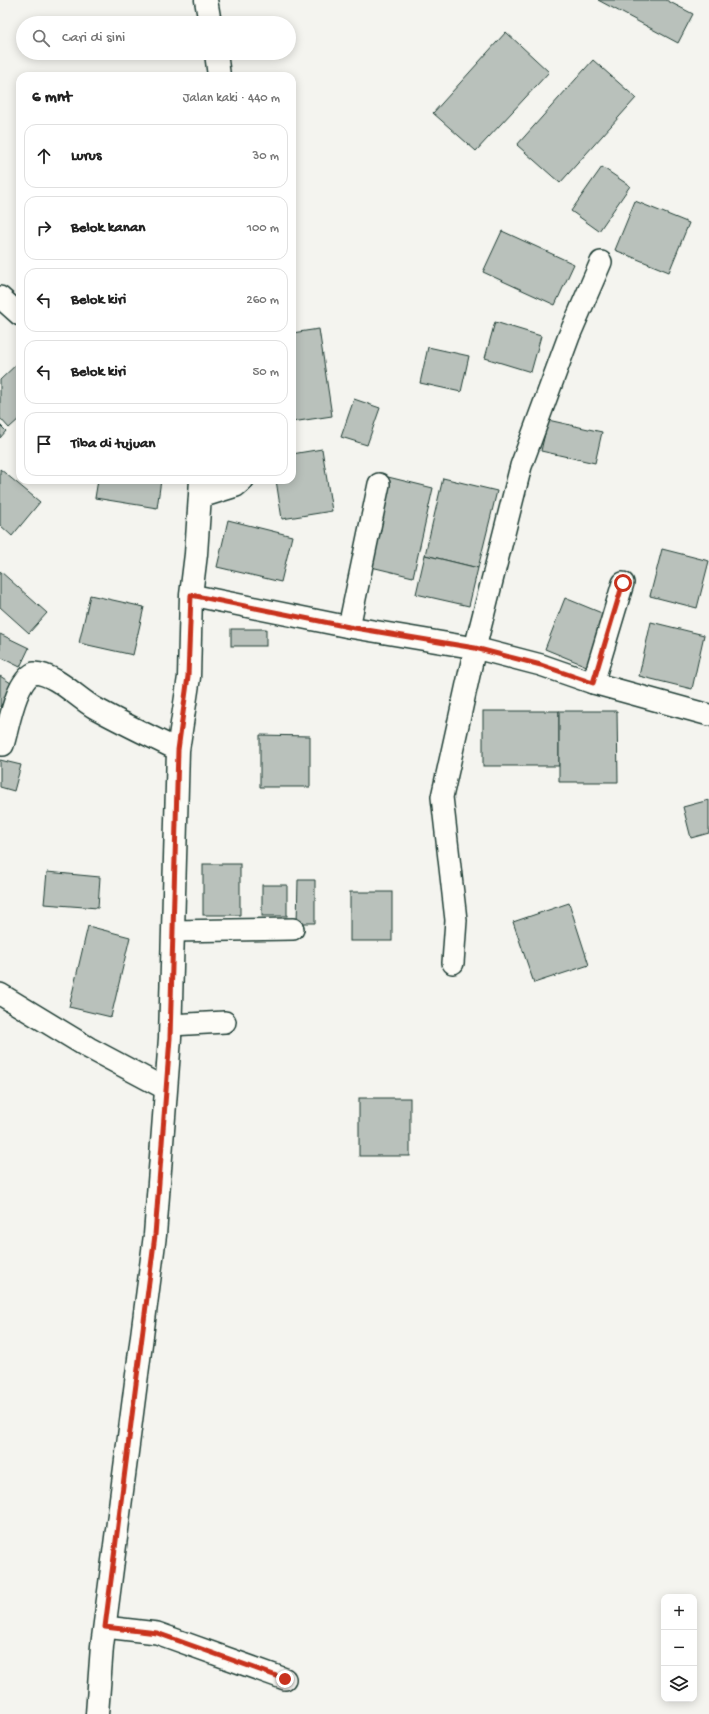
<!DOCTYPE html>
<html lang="id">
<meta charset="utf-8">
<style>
body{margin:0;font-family:"Gochi Hand",sans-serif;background:#f2f2f2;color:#222}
.controls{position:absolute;right:12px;bottom:12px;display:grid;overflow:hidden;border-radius:8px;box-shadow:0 2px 10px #0003}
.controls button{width:36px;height:36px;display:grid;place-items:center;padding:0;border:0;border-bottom:1px solid #e0e0e0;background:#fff;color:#222;font:20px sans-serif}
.stop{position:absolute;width:12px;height:12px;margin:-9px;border:3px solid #c8321e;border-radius:50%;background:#fff}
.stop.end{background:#c8321e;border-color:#fff;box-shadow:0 1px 4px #0008}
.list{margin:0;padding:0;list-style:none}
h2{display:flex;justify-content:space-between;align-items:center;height:52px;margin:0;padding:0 16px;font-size:17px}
h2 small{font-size:13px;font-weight:400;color:#767676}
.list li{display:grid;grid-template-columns:26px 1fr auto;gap:12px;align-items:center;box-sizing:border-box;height:64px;margin:0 8px 8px;padding:0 8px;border:1px solid #e0e0e0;border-radius:12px}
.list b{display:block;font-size:15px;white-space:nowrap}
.list em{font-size:13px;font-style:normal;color:#767676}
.icon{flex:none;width:22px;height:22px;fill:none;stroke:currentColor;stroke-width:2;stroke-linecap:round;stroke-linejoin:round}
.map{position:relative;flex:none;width:709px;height:1714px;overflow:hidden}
.search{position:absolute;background:#fff;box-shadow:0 2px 10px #0003;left:16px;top:16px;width:280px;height:44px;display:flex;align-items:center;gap:10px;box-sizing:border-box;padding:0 14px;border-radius:22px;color:#767676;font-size:15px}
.panel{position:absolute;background:#fff;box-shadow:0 2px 10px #0003;left:16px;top:72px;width:280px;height:412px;border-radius:12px}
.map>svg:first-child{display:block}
.building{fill:#b9c1bb;stroke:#1f3d34}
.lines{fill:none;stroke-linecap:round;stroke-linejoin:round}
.street-casing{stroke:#1f3d34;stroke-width:24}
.secondary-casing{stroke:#1f3d34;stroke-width:25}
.street{stroke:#fdfcf7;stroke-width:21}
.secondary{stroke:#fdfcf7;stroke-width:22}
.route{stroke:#c8321e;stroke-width:5}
</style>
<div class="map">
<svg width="709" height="1714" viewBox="0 0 709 1714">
<rect width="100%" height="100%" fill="#f4f4ef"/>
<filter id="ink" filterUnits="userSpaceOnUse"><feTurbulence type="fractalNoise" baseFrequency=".025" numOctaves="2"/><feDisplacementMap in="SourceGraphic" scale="8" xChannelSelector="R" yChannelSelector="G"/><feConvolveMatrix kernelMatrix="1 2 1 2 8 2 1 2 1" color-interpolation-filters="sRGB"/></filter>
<g filter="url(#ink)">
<g class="building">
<polygon points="598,0 666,0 693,14 678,43"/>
<polygon points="506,32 549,72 476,151 433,113"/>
<polygon points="593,60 636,98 560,183 517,145"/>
<polygon points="602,167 630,186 599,231 571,211"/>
<polygon points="635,201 689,223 669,272 615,250"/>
<polygon points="502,231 574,264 555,305 483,272"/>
<polygon points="495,322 541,336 531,372 485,358"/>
<polygon points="319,329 332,416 292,422 292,333"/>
<polygon points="428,347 469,356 461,392 420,383"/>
<polygon points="20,361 20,418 9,428 0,418 0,380"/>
<polygon points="354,399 380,408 367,445 341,437"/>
<polygon points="548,420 602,432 595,463 541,451"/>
<polygon points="0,425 6,431 0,438"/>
<polygon points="322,449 332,511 282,519 276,480 292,480 292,454"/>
<polygon points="0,469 40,502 12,536 0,525"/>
<polygon points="388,477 433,488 413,577 367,566"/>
<polygon points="443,478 497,491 478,568 425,555"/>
<polygon points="98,480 161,480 157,508 95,498"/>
<polygon points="228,520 292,536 281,582 217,567"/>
<polygon points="662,549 709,561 697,608 650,596"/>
<polygon points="425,555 478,568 469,606 416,594"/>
<polygon points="0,571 47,613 29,633 0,607"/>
<polygon points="90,595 144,607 133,655 79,643"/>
<polygon points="565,598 609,616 589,667 545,649"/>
<polygon points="651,622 704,635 692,689 639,676"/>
<rect x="231" y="629" width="35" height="17"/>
<polygon points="0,634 29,648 20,667 0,657"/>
<polygon points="0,676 14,685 0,707"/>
<rect x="483" y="711" width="76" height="55"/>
<polygon points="559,711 617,711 618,782 559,782"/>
<polygon points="260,735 310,736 310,787 260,787"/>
<polygon points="0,760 21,765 14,791 0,787"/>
<polygon points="709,800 709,833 691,838 683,807"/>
<rect x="203" y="864" width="37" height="51"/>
<polygon points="47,872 100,877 98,908 44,904"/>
<polygon points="298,880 315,880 315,923 297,923"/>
<rect x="262" y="885" width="25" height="31"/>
<rect x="350" y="892" width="42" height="49"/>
<polygon points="569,903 589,965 534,983 513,922"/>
<polygon points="88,926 130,937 111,1017 69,1007"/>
<rect x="359" y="1098" width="51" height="58"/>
</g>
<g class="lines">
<g class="street-casing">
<g id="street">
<polyline points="0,297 20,315"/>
<polyline points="201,497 236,486 243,480"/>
<polyline points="191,595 349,627 475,648 541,665 593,683 709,715"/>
<polyline points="349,627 379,484"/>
<polyline points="593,683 623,583"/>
<path d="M3,745C9,726 15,682 34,673C56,674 76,697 95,708C122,723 150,736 178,750"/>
<polyline points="173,931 293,929"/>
<polyline points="453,963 456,920 442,797 475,648 521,466 569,336 601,262"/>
<polyline points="0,994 89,1048 166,1089"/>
<polyline points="171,1025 225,1022"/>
<polyline points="105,1627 157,1633 285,1679"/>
</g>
</g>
<g class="secondary-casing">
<g id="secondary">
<polyline points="206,0 210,23"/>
<polyline points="216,53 219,76"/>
<polyline points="97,1714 102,1646 155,1235 170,1038 178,750 189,677 191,595 196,554 201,480"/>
</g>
</g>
<use href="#street" class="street"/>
<use href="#secondary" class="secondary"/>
</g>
</g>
<g class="lines" filter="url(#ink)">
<polyline class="route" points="285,1679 157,1633 105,1627 155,1235 170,1038 178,750 188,676 191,595 349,627 475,648 541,665 593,683 623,583"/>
</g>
</svg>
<div class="controls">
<button>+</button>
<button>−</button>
<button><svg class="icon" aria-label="layers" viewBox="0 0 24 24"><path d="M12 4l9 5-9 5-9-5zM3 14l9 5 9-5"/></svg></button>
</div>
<div class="stop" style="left:623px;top:583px"></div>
<div class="stop end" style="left:285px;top:1679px"></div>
<div class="search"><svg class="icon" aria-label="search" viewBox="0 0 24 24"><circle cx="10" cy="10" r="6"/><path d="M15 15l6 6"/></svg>Cari di sini</div>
<section class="panel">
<h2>6 mnt<small>Jalan kaki · 440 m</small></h2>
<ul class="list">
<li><svg class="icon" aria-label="ahead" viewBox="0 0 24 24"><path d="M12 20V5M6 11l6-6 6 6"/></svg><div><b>Lurus</b></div><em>30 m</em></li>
<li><svg class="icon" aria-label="right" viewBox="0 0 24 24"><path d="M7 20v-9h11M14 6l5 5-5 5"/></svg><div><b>Belok kanan</b></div><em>100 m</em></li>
<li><svg class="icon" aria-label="left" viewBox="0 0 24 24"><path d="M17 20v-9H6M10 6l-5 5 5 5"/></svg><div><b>Belok kiri</b></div><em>260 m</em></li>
<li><svg class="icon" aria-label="left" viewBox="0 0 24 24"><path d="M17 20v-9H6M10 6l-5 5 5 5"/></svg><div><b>Belok kiri</b></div><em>50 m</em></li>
<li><svg class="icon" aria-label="arrive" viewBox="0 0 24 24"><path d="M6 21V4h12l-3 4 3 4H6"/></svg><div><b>Tiba di tujuan</b></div></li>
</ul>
</section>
</div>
